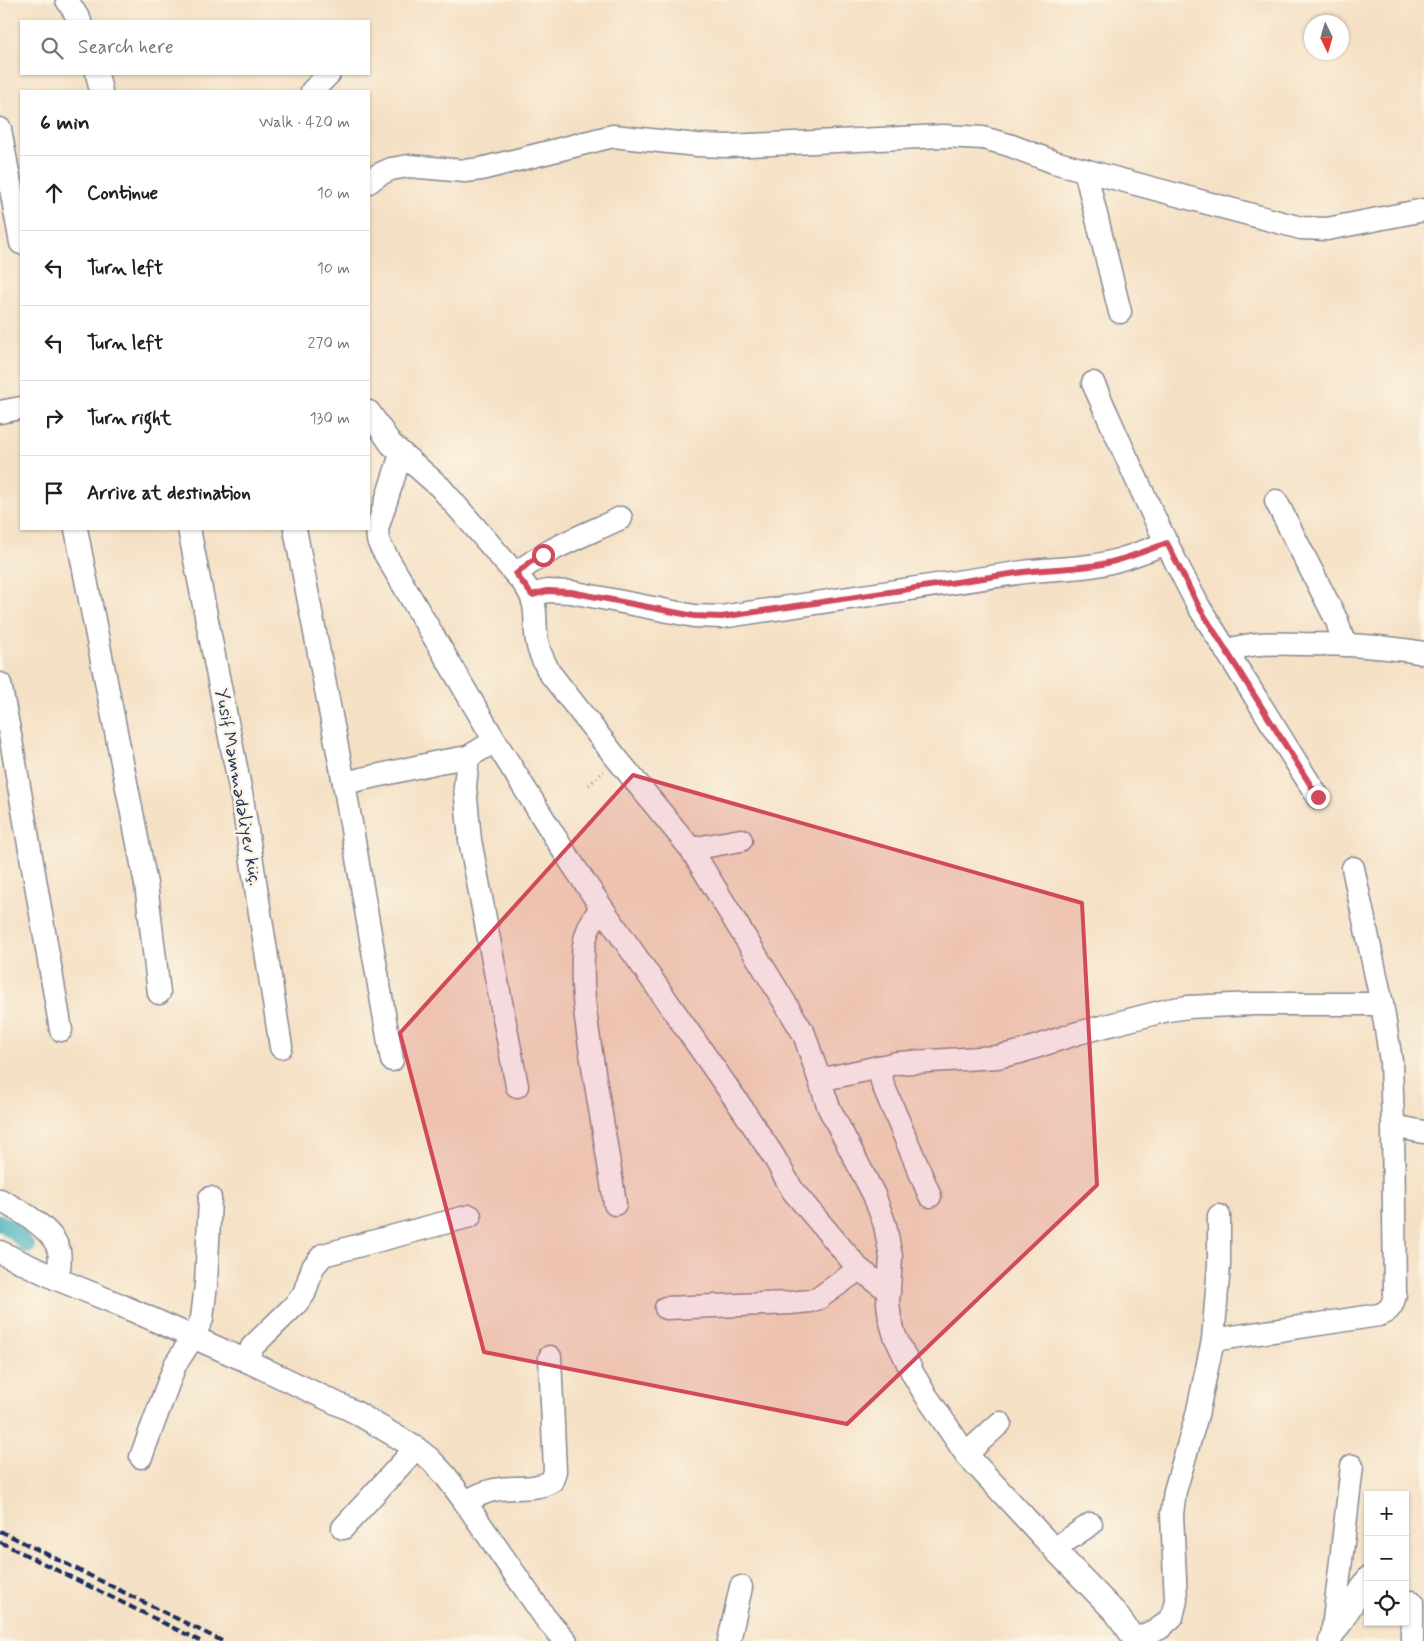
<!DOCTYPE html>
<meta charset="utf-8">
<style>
body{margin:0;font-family:Mynerve,sans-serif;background:#f6f6f6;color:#202124}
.controls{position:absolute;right:15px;bottom:15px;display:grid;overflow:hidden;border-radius:0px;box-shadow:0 1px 4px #0004}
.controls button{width:45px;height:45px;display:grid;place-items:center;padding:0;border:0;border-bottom:1px solid #e0e0e0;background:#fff;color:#202124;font:25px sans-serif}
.compass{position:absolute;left:1304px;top:15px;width:45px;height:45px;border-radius:50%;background:#fff;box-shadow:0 1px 4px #0004;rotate:175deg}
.stop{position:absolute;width:15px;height:15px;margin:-11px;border:4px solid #d1495b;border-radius:50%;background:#fff}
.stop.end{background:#d1495b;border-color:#fff;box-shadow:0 1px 5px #0008}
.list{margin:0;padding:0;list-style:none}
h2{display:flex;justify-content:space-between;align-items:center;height:65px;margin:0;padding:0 20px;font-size:21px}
h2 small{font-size:16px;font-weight:400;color:#757577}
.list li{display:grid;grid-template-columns:32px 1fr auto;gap:15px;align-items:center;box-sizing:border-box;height:75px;padding:0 20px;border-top:1px solid #e0e0e0}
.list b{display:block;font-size:19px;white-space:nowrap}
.list em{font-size:16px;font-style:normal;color:#757577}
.icon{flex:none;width:28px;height:28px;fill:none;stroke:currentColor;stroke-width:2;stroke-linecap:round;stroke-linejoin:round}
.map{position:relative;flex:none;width:1424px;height:1641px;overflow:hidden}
.search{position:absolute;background:#fff;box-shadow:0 1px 4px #0004;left:20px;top:20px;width:350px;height:55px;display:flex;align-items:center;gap:12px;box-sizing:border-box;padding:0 18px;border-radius:0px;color:#757577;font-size:19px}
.panel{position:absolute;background:#fff;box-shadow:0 1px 4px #0004;left:20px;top:90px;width:350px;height:440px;border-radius:0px}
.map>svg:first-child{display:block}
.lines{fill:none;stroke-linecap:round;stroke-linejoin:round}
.canal{stroke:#43b1bf;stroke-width:16}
.minor-casing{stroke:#888891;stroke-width:25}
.path{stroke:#888891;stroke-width:3;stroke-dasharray:1 4;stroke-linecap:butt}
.minor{stroke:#fff;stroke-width:22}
.rail{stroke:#1b2f5e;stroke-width:4;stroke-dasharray:8 4;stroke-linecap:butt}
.route{stroke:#d1495b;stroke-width:6}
.marked{fill:#d1495b;fill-opacity:0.2;stroke:#d1495b;stroke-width:4;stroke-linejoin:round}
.labels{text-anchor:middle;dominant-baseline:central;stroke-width:5;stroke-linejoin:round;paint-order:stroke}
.street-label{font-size:18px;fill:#1b2f5e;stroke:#fcf5e5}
</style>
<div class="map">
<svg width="1424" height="1641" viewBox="0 0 1424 1641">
<rect width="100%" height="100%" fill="#fcf5e5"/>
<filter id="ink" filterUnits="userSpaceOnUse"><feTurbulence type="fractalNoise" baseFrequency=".02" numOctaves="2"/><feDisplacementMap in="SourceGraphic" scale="10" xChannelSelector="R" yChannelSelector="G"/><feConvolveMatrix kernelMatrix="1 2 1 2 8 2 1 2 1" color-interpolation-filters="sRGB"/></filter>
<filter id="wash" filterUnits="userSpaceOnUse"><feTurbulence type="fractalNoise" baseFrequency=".0096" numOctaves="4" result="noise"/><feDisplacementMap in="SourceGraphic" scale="20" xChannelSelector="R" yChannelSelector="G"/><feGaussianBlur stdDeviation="1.12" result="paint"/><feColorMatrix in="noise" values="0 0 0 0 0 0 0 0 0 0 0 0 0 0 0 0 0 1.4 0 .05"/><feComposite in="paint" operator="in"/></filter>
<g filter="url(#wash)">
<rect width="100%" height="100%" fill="#f4e0c4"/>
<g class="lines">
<polyline class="canal" points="0,1222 16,1233 27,1246"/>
</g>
</g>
<g filter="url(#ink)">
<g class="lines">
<g class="minor-casing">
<g id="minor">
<polyline points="67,0 80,21"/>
<polyline points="97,74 101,91"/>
<polyline points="312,91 329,74"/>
<polyline points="0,129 21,243"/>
<polyline points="1085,170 1120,312"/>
<polyline points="369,182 378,175 391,169 409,166 465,171 481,169 613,136 697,145 728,146 943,136 983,138 1009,145 1054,162 1301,228 1327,229 1424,210"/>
<path d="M1093,383C1127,458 1160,534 1199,607L1318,797"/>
<polyline points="0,412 21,408"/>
<path d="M369,412L391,444L440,487L525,585C541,608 532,622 538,646C540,655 545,663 549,672L618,760L691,849L804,1034L829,1108L874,1195L885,1225L891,1257L888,1303L890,1319L895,1336L913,1374L925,1394L966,1454L1054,1549L1115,1612L1136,1641"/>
<polyline points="401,454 377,529 378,540 381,547 495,741 565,853 602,908 741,1107 774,1157 793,1191 859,1269 889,1291"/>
<polyline points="1276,501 1337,621 1344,644"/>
<polyline points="76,529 146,884 159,993"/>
<polyline points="189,529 242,798 281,1047"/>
<polyline points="295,529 344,783 392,1060"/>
<path d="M516,574C545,549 585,535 621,518"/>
<path d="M532,595L547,591L571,592L694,616L721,617L1024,572C1046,569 1068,569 1090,566C1116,563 1142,552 1167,543"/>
<path d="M1226,651C1251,642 1276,643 1302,644C1343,644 1384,646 1424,653"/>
<polyline points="0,684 11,740 61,1030"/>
<polyline points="495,741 468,757 465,787 470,840 517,1086"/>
<polyline points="344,783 439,762 468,757"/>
<polyline points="691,849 741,840"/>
<path d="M602,908C590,920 583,939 583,957C581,998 589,1038 595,1079C602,1120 609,1162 615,1204"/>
<polyline points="878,1067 883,1085 930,1196"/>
<polyline points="820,1080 897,1063 997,1057 1020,1052 1078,1033 1168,1010 1188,1007 1254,1004 1382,1004"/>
<polyline points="1393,1126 1424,1132"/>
<path d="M0,1200C19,1210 54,1229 59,1251C61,1260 59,1270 57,1279"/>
<polyline points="0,1252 57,1279 118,1304 247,1361 355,1412 416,1448 430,1459 445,1475 465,1502 546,1619 566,1641"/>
<polyline points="666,1308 790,1303 810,1301 819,1298 859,1269"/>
<path d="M1213,1340L1379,1315C1390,1311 1393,1305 1395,1294L1393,1126L1391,1061L1382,1004L1353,868"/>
<polyline points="247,1361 252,1347 295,1305 304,1294 313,1267 323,1255 470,1216"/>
<polyline points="966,1454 1000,1423"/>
<polyline points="141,1457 175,1365 193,1337 202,1319 206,1284 210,1198"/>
<path d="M465,1502C475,1497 483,1492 494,1490C513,1486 535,1491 552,1481L555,1471L550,1357"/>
<polyline points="343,1528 416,1448"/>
<polyline points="1054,1549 1091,1524"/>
<polyline points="1412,1602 1412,1641"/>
<polyline points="1337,1629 1368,1578"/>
<polyline points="1135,1640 1160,1628 1172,1617 1176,1600 1172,1514 1175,1491 1197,1415 1213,1340 1219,1265 1219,1216"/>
<polyline points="729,1641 741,1587"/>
<polyline points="1330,1641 1332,1637 1352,1466"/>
</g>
</g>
<polyline class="path" points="589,785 604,771"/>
<use href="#minor" class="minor"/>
<g class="rail">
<polyline points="0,1531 222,1641"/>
<polyline points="0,1542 200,1641"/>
</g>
</g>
</g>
<g class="lines" filter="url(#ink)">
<path class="route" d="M543,555L529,563L516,574L532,595L547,591L571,592L694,616L721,617L1024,572C1046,569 1068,569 1090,566C1116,563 1142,552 1167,543L1199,607L1318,797"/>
</g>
<path class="marked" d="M633,775L1082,903L1097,1185L847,1424L484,1352L400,1033Z"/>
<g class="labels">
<g class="street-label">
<text transform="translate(238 787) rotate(80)">Yusif Məmmədəliyev küç.</text>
</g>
</g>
</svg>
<div class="controls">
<button>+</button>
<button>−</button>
<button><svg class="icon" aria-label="locate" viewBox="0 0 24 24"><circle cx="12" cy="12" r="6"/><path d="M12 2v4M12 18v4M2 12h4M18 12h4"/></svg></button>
</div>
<svg class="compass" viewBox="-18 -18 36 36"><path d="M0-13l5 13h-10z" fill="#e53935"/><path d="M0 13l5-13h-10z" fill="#757577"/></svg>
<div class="stop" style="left:543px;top:555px"></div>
<div class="stop end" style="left:1318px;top:797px"></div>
<div class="search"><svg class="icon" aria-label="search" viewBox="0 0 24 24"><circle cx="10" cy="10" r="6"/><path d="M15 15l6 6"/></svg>Search here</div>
<section class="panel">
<h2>6 min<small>Walk · 420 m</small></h2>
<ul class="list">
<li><svg class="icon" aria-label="ahead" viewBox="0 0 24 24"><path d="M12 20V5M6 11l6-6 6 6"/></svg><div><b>Continue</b></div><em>10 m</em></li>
<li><svg class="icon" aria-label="left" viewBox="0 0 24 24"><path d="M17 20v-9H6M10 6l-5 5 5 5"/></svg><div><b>Turn left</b></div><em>10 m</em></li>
<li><svg class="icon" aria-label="left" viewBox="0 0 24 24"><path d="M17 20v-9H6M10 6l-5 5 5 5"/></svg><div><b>Turn left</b></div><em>270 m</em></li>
<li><svg class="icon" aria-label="right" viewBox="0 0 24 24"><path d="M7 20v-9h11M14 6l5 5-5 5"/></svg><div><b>Turn right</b></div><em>130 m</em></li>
<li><svg class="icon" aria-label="arrive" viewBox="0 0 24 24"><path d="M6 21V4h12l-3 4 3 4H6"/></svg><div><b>Arrive at destination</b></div></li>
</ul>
</section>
</div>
